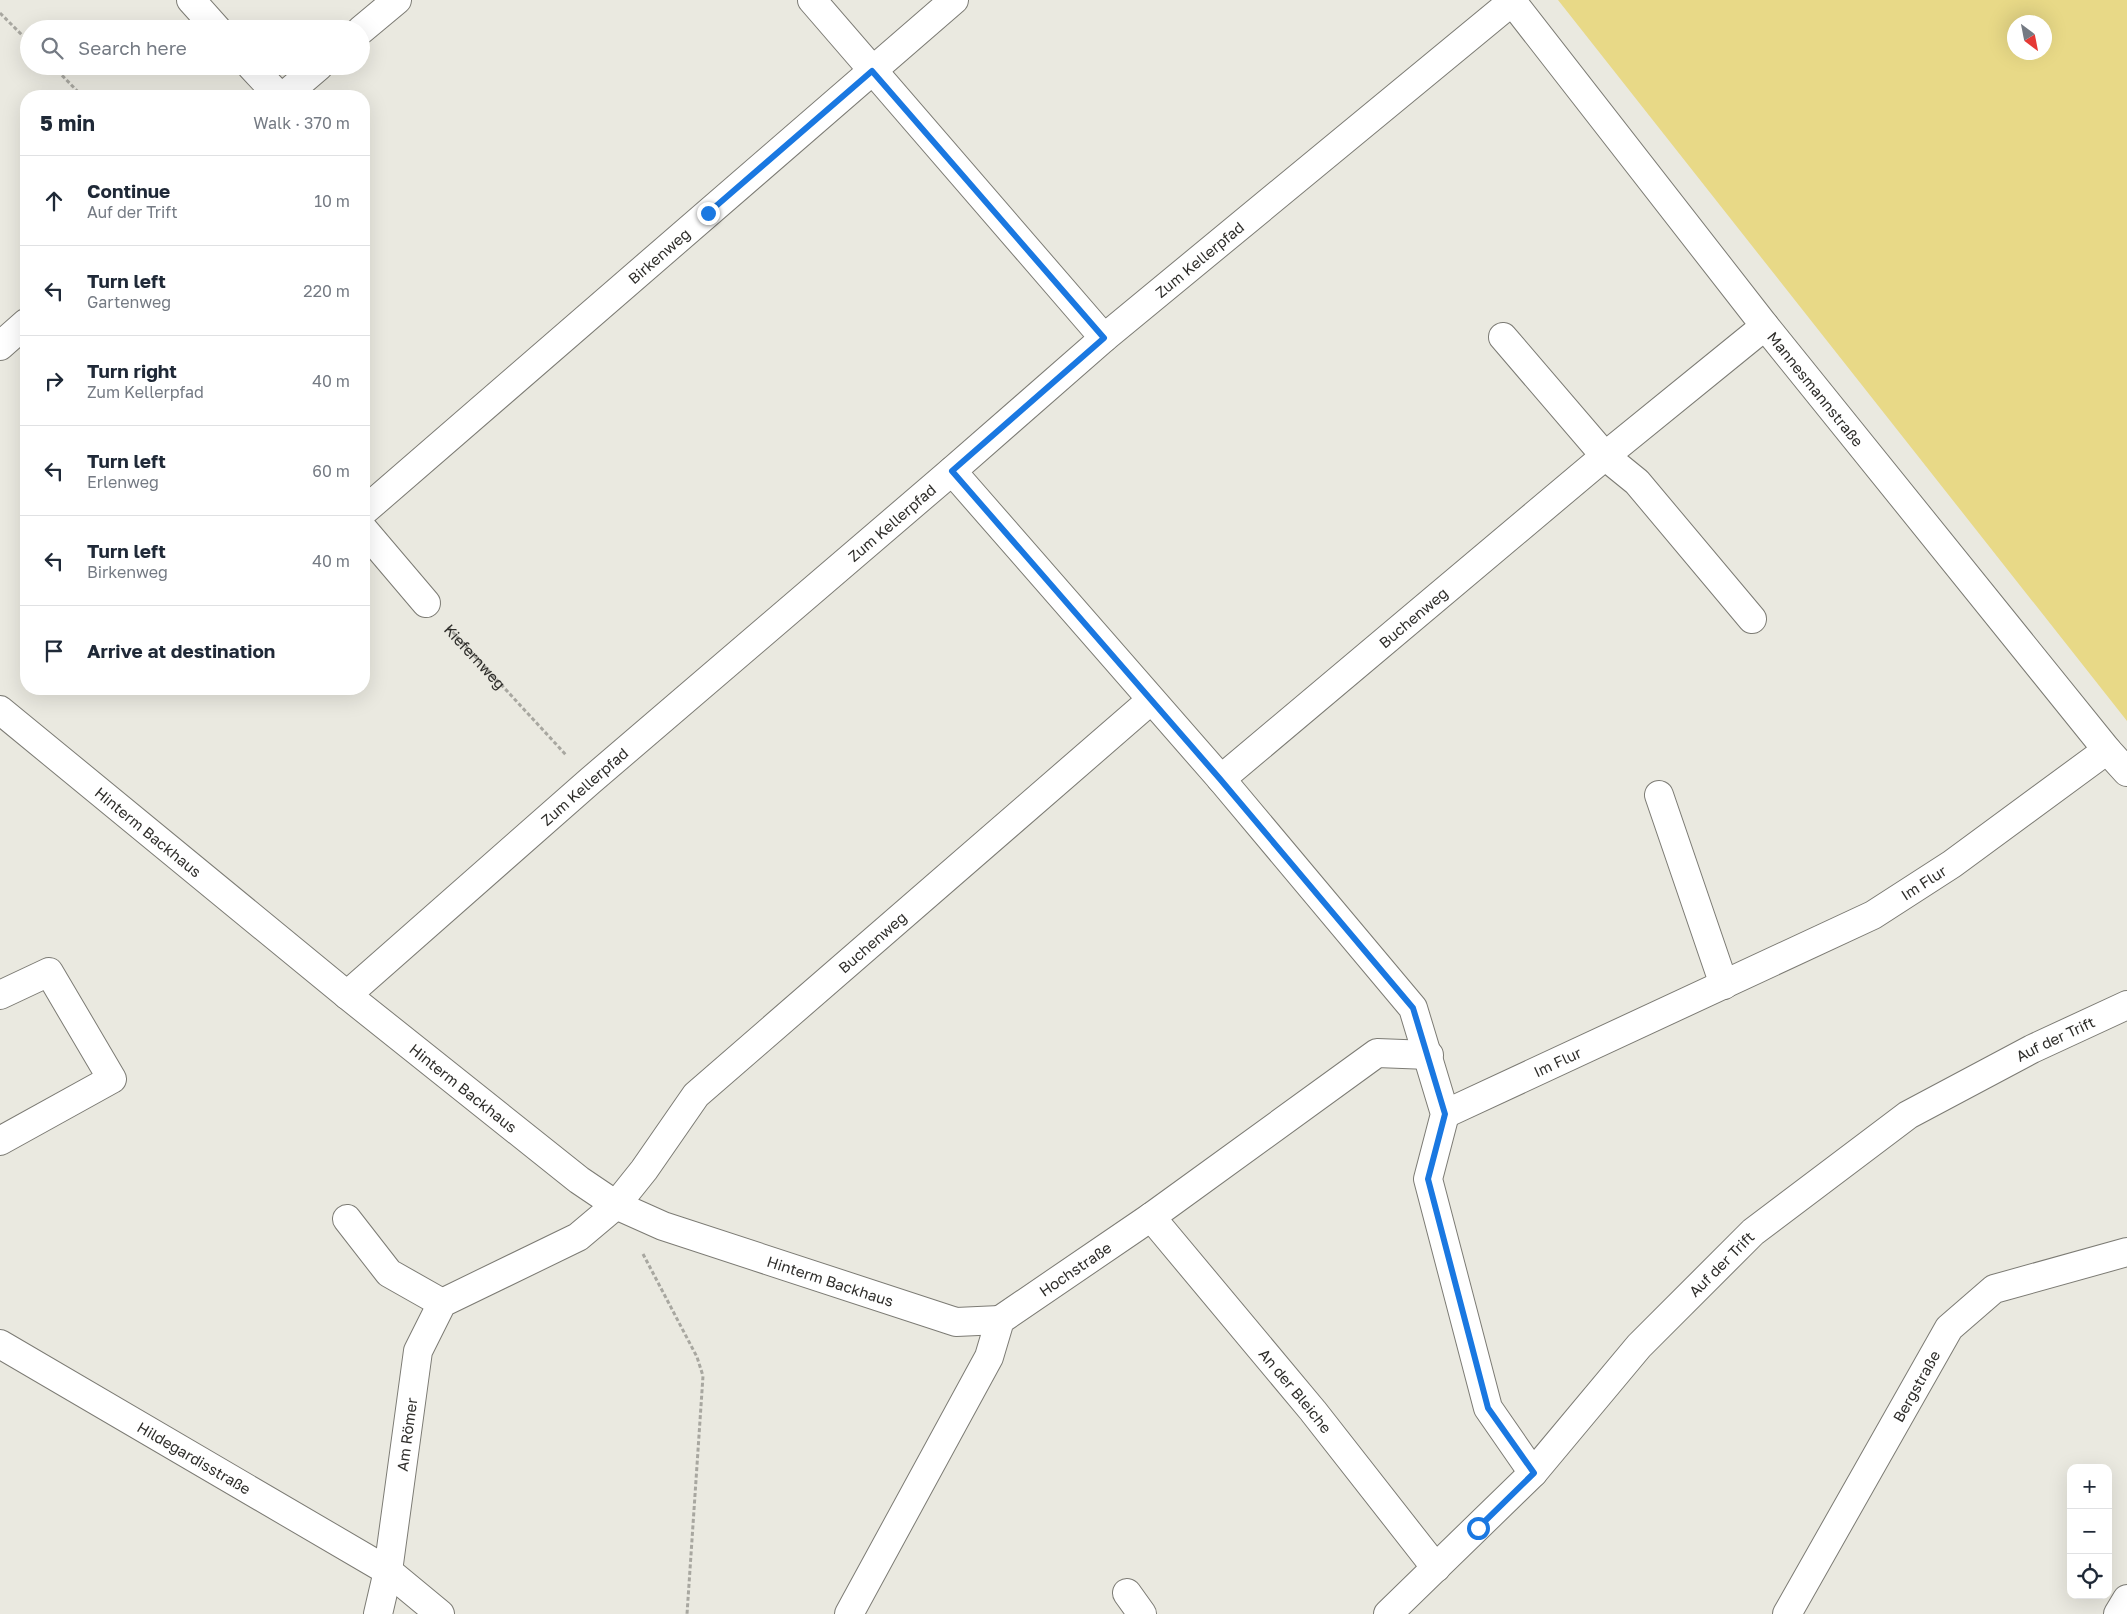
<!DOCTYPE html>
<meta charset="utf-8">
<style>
body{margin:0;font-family:"Golos Text",sans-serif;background:#f2f2f3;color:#1f2937}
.controls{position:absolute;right:15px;bottom:15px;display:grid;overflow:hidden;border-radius:10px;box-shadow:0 5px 20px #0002}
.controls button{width:45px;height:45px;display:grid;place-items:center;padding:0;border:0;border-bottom:1px solid #e0e1e3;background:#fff;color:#1f2937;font:25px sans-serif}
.compass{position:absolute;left:2007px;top:15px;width:45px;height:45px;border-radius:50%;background:#fff;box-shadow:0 5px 20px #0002;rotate:148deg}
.stop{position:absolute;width:15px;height:15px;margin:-11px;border:4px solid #1a78e1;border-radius:50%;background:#fff}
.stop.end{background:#1a78e1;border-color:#fff;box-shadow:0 1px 5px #0008}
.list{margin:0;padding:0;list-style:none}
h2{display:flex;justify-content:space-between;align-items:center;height:65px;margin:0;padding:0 20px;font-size:21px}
h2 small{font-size:16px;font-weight:400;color:#747a83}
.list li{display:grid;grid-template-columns:32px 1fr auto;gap:15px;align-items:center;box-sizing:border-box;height:90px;padding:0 20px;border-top:1px solid #e0e1e3}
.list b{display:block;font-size:19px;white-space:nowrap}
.list p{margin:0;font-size:16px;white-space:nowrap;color:#747a83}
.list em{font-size:16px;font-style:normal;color:#747a83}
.icon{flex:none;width:28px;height:28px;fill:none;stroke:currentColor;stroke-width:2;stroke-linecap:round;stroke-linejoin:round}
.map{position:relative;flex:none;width:2127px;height:1614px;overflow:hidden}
.search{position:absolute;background:#fff;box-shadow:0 5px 20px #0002;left:20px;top:20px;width:350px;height:55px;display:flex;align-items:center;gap:12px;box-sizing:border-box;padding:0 18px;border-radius:28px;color:#747a83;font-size:19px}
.panel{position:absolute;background:#fff;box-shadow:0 5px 20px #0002;left:20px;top:90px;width:350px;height:605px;border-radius:20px}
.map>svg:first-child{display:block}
.green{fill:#e8d987;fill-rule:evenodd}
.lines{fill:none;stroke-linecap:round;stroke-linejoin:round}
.minor-casing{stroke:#7c7b74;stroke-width:30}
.path{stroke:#a8a7a0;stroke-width:3;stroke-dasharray:4 2.5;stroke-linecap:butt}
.minor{stroke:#fff;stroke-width:28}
.route{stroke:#1a78e1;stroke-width:6}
.labels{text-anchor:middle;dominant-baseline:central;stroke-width:5;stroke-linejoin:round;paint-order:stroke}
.street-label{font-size:15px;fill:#2f2e2b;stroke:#eae9e0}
</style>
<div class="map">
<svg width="2127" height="1614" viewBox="0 0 2127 1614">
<rect width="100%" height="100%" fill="#eae9e0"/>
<path class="green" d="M1558,0H2127V721ZM2014,22H2044V52H2014Z"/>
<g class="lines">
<g class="minor-casing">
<g id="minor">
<polyline points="191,0 217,29"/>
<polyline points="812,0 1104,338"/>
<path id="s2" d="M1511,0L1765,326L2107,750L2127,772"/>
<polyline points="361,30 397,0"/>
<polyline points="251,66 279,96"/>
<polyline points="284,96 319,66"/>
<polyline points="1503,337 1605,456 1637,482 1752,619"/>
<polyline points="0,346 26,323"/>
<polyline points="952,471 1221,779 1413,1008 1445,1114 1428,1179 1488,1408 1533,1473"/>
<path id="s3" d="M364,511L954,0"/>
<polyline points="364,530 426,603"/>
<path id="s4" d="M0,710L347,995L579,1180L616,1205L663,1226L956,1322L1000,1320"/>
<path id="s5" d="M1221,779L1605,456L1765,326"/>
<polyline points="1659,795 1724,985"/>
<polyline points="0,995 49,972 112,1079 0,1141"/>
<path id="s6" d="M347,995L590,781L952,471L1104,338L1514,0"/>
<path id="s7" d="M1445,1114L1873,915L1952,864L2107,750"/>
<path id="s8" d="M1151,1217L1313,1411L1436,1568"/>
<polyline points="347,1219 389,1273 442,1303"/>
<path id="s9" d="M0,1344L388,1571L440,1614"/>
<polyline points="1127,1593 1142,1614"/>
<path id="s10" d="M378,1614L388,1571L418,1351L442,1303L578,1237L616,1205L644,1170L696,1095L1150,701"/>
<path id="s11" d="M849,1614L989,1357L1000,1320L1151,1217L1377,1053L1429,1055"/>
<path id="s12" d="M1388,1614L1533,1473L1639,1346L1753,1232L1908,1115L2032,1049L2127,1005"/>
<path id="s13" d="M1787,1614L1949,1328L1994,1289L2127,1252"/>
<polyline points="2118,1614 2127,1599"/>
</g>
</g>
<g class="path">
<polyline points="0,13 29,42"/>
<polyline points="53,66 82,96"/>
<path id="s1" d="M448,627L567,756"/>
<polyline points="643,1254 697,1357 703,1376 687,1614"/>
</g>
<use href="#minor" class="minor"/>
</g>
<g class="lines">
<polyline class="route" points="708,213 872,71 1104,338 952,471 1220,779 1413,1008 1445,1114 1428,1179 1488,1408 1534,1473 1478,1528"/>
</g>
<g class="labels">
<g class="street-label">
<text stroke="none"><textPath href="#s3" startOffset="390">Birkenweg</textPath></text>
<text stroke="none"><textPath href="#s6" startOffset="1126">Zum Kellerpfad</textPath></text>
<text stroke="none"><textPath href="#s2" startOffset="494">Mannesmannstraße</textPath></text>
<text stroke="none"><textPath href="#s6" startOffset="721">Zum Kellerpfad</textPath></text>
<text stroke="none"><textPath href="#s5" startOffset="251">Buchenweg</textPath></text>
<text stroke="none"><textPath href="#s1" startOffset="40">Kiefernweg</textPath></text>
<text stroke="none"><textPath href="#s6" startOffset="316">Zum Kellerpfad</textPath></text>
<text stroke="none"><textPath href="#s4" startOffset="192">Hinterm Backhaus</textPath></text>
<text stroke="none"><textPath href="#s7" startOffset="532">Im Flur</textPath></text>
<text stroke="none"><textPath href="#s10" startOffset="890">Buchenweg</textPath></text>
<text stroke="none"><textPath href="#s12" startOffset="889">Auf der Trift</textPath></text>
<text stroke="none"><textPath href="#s7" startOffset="124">Im Flur</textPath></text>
<text stroke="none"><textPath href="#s4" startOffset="598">Hinterm Backhaus</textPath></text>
<text stroke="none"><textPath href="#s12" startOffset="484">Auf der Trift</textPath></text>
<text stroke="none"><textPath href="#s11" startOffset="422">Hochstraße</textPath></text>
<text stroke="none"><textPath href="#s4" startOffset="1018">Hinterm Backhaus</textPath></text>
<text stroke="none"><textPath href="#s13" startOffset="262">Bergstraße</textPath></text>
<text stroke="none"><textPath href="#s8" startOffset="226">An der Bleiche</textPath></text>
<text stroke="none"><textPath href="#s10" startOffset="182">Am Römer</textPath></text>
<text stroke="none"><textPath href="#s9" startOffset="225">Hildegardisstraße</textPath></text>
</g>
</g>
</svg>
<div class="controls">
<button>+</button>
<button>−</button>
<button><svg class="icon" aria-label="locate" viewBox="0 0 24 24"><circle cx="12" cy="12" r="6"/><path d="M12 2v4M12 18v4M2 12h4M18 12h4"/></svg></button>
</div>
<svg class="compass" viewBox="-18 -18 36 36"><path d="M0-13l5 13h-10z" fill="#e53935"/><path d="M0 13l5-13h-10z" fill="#747a83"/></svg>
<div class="stop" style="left:1478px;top:1528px"></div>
<div class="stop end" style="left:708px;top:213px"></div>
<div class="search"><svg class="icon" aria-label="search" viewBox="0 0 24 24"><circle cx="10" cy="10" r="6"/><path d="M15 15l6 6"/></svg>Search here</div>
<section class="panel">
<h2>5 min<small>Walk · 370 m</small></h2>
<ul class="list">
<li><svg class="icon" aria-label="ahead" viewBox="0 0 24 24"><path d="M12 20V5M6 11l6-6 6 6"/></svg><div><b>Continue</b><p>Auf der Trift</p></div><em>10 m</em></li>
<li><svg class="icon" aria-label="left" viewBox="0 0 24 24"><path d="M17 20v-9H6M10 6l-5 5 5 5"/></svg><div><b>Turn left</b><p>Gartenweg</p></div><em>220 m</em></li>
<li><svg class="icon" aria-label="right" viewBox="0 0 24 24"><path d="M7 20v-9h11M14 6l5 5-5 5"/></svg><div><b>Turn right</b><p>Zum Kellerpfad</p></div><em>40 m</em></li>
<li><svg class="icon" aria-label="left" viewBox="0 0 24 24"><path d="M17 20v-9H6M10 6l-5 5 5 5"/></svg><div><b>Turn left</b><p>Erlenweg</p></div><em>60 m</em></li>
<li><svg class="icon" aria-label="left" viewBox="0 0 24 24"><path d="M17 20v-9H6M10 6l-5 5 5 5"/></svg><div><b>Turn left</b><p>Birkenweg</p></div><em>40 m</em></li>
<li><svg class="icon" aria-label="arrive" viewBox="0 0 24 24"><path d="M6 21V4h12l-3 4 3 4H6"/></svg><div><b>Arrive at destination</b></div></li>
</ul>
</section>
</div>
